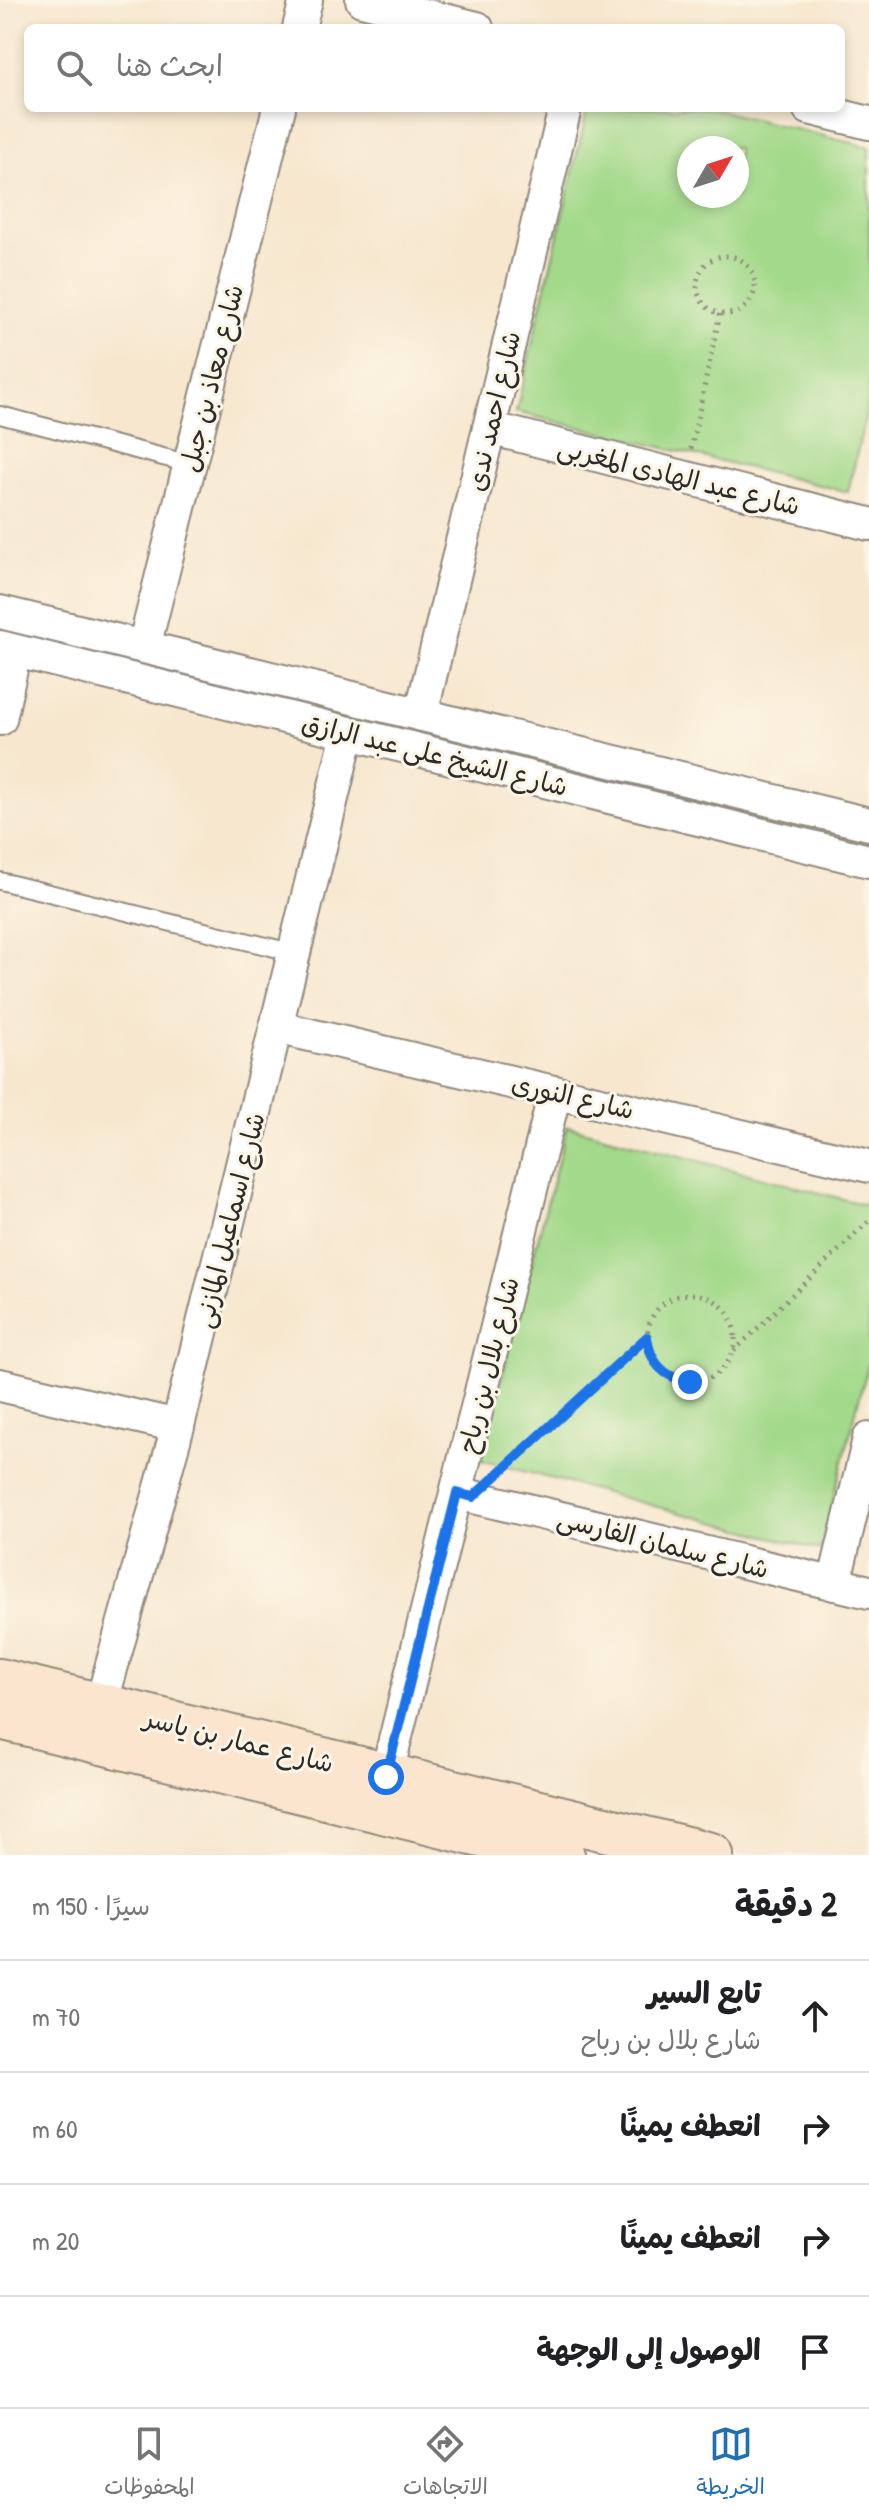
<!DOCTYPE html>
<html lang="ar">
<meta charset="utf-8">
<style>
body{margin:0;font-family:"Patrick Hand","Playpen Sans Arabic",sans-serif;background:#f2f2f2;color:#202124;direction:rtl}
.compass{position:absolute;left:677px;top:136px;width:72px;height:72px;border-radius:50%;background:#fff;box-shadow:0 4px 12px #0003;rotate:51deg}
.stop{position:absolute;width:24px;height:24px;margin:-18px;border:6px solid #1a73e8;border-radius:50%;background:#fff}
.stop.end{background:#1a73e8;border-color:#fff;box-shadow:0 2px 8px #0008}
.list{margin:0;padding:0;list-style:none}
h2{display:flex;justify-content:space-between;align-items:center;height:104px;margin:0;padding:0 32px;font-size:34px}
h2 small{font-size:26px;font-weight:400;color:#757577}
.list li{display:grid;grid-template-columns:52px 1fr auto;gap:24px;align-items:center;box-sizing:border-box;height:112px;padding:0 32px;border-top:2px solid #e0e0e0}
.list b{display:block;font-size:30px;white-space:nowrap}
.list p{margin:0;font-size:26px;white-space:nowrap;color:#757577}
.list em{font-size:26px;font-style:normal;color:#757577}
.icon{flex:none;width:44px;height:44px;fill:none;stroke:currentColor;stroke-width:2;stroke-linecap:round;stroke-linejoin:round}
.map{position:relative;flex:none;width:869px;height:1855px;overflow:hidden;direction:ltr}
.search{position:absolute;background:#fff;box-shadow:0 4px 12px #0003;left:24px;right:24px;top:24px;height:88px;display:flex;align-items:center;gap:20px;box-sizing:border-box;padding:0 28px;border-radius:12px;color:#757577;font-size:30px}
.sheet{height:552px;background:#fff}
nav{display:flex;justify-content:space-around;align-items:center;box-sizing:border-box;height:112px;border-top:2px solid #e0e0e0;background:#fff;font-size:22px;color:#757577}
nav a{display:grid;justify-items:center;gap:4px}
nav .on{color:#1f6fb2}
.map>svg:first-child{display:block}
.green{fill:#a3d98a;stroke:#67825a;stroke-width:2;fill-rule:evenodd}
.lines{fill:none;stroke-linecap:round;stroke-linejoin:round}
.lane-casing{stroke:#91897d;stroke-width:20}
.street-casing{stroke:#91897d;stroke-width:36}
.secondary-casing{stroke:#91897d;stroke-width:48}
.path{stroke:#91897d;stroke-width:5;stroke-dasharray:2 6;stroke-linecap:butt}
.lane{stroke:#fff;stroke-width:16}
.street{stroke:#fff;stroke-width:32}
.secondary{stroke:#fbe5cf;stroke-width:44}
.route{stroke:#1a73e8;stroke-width:10}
.labels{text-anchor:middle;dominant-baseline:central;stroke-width:6;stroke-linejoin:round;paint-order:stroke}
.street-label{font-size:26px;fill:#2b2b2b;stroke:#fcf5e5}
</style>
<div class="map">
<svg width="869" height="1855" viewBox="0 0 869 1855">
<rect width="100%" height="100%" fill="#fcf5e5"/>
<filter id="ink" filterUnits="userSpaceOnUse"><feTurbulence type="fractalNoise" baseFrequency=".0125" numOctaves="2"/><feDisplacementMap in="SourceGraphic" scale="16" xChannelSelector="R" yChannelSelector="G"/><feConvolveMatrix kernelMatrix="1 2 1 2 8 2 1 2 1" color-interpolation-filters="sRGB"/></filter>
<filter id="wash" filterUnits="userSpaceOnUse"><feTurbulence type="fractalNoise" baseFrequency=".006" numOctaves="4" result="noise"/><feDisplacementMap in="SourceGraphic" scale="32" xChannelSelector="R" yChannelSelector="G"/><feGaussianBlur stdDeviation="1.8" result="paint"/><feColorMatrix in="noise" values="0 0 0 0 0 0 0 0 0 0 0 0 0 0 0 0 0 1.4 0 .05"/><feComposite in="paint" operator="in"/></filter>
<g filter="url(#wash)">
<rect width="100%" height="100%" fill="#f7e7cf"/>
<g class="green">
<path d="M588,108H708L869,147V401L848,492L516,412ZM689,148H737V196H689Z"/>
<polygon points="567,1126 869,1206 869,1361 820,1550 481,1460"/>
</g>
</g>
<g filter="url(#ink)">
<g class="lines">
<g class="lane-casing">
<g id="lane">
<polyline points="0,415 190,464"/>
<polyline points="0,881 295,953"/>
</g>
</g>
<g class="street-casing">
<g id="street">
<polyline points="362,0 477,28"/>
<polyline points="299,28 306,0"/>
<polyline points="809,108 869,123"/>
<polyline points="489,428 869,524"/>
<polyline points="0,612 869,824"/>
<polyline points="0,647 869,861"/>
<polyline points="144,647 279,108"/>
<polyline points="421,715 565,108"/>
<polyline points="0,719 15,651"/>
<polyline points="276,1027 869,1166"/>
<polyline points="0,1385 178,1426"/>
<polyline points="457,1493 869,1592"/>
<polyline points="834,1584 869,1439"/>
<polyline points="101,1705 178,1426 348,733"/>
<polyline points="386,1777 555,1092"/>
</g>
</g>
<g class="secondary-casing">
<g id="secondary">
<polyline points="0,1681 711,1855"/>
<polyline points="0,1717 562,1855"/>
</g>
</g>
<g class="path">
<circle cx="726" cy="285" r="29"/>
<polyline points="691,449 720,313"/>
<circle cx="691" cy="1338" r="44"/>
<polyline points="734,1351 869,1221"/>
<polyline points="497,1475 646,1338"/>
</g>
<use href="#lane" class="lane"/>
<use href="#street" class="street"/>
<use href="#secondary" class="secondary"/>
</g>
</g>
<g class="lines" filter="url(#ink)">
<path class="route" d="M386,1777L457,1493L473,1497L647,1337C650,1363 664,1378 690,1382"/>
</g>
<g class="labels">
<g class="street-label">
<text transform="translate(211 378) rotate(-76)">شارع معاذ بن جبل</text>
<text transform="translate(493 411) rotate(-77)">شارع احمد ندى</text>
<text transform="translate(679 476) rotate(14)">شارع عبد الهادى المغربى</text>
<text transform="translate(435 754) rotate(14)">شارع الشيخ على عبد الرازق</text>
<text transform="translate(573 1096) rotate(13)">شارع النورى</text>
<text transform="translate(229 1220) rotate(-76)">شارع اسماعيل المازنى</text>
<text transform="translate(488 1365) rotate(-76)">شارع بلال بن رباح</text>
<text transform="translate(663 1543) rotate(14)">شارع سلمان الفارسى</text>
<text transform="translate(239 1740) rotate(14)">شارع عمار بن ياسر</text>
</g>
</g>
</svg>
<svg class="compass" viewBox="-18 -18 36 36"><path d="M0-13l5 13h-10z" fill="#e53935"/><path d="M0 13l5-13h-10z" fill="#757577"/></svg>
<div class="stop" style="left:386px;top:1777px"></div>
<div class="stop end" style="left:690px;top:1382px"></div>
<div class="search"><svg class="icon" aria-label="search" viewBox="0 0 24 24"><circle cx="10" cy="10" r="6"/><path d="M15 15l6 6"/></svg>ابحث هنا</div>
</div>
<section class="sheet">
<h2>2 دقيقة<small>سيرًا · 150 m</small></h2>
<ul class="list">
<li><svg class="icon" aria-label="ahead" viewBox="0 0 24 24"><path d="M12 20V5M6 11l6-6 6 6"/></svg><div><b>تابع السير</b><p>شارع بلال بن رباح</p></div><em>70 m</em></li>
<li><svg class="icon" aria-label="right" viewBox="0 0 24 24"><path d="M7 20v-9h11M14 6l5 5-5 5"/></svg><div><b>انعطف يمينًا</b></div><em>60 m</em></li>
<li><svg class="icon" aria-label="right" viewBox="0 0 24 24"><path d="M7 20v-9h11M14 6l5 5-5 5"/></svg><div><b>انعطف يمينًا</b></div><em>20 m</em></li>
<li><svg class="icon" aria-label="arrive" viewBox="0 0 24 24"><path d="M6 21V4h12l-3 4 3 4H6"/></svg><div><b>الوصول إلى الوجهة</b></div></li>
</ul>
</section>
<nav>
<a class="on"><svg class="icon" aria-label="map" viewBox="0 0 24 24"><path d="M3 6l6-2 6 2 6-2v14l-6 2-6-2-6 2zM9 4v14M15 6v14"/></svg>الخريطة</a>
<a><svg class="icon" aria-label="directions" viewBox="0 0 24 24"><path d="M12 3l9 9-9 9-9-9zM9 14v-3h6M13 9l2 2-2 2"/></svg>الاتجاهات</a>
<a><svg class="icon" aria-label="saved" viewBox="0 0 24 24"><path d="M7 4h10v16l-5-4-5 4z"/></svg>المحفوظات</a>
</nav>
